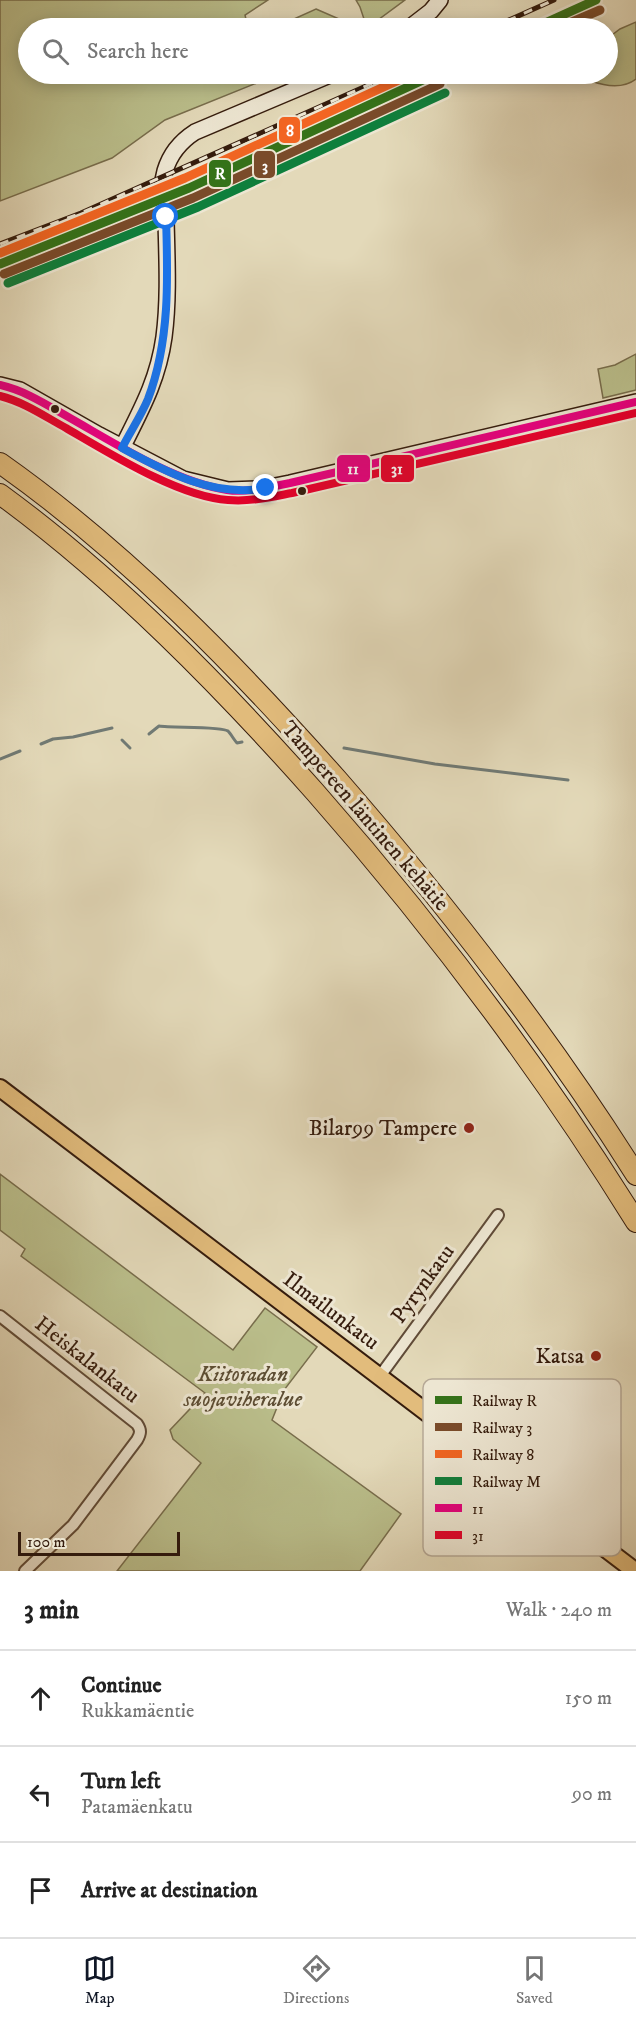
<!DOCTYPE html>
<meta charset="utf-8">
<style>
body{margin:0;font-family:"IM FELL DW Pica",serif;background:#f6f6f6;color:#222}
.scale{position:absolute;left:18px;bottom:15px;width:162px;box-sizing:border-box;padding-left:6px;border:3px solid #351c0d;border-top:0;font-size:16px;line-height:21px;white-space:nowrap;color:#351c0d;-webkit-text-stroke:4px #ede6d2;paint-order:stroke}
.stop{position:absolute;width:18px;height:18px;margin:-14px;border:4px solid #1a73e8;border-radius:50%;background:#fff}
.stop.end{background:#1a73e8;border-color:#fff;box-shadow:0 2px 6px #0008}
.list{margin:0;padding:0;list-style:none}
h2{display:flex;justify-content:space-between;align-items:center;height:78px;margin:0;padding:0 24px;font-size:26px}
h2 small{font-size:20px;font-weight:400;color:#767676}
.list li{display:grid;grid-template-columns:39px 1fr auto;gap:18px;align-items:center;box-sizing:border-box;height:96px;padding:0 24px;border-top:2px solid #e0e0e0}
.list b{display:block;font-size:22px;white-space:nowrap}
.list p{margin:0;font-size:20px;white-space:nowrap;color:#767676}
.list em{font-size:20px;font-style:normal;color:#767676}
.icon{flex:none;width:33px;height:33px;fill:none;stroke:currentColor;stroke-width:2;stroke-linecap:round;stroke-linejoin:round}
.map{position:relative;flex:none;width:636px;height:1571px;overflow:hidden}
.search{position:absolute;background:#fff;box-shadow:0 3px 15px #0003;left:18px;right:18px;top:18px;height:66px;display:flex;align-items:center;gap:15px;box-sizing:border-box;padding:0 21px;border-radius:33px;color:#767676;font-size:22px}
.sheet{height:366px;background:#fff}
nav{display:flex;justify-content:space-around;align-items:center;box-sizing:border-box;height:84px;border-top:2px solid #e0e0e0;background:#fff;font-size:16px;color:#767676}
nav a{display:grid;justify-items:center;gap:3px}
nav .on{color:#111827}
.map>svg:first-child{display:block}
.green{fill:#babe8b;stroke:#786d4c;stroke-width:1.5}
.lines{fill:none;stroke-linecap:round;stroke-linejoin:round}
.stream{stroke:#717a74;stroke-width:3}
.minor-casing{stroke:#604b38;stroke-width:14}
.secondary-casing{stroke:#351c0d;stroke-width:18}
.primary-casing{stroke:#351c0d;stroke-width:20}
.motorway-casing{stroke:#351c0d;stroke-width:22}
.minor{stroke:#ede6d2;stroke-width:10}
.secondary{stroke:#ede6d2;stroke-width:15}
.primary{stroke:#e2bc7c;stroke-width:16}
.motorway{stroke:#e2bc7c;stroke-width:20}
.rail-casing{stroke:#351c0d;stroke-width:5}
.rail{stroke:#ede6d2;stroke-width:3;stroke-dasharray:9;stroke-linecap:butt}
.bus-1-casing{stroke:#ede6d2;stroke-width:12}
.bus-2-casing{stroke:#ede6d2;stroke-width:12}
.bus-1{stroke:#e5007d;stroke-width:8}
.bus-2{stroke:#e4002b;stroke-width:8}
.rail-1-casing{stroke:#ede6d2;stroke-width:14}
.rail-2-casing{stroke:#ede6d2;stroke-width:14}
.rail-3-casing{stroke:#ede6d2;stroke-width:14}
.rail-4-casing{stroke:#ede6d2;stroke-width:14}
.rail-1{stroke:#357219;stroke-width:9}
.rail-2{stroke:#7a4b2a;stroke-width:9}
.rail-3{stroke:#f26522;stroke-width:9}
.rail-4{stroke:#0e7f3c;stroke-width:9}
.route{stroke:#1a73e8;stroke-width:8}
.bus-dot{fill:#351c0d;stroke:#ede6d2;stroke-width:2}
.poi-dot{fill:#8f2418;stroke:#ede6d2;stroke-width:2}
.labels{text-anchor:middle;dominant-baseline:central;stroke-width:6;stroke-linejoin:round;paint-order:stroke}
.street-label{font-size:22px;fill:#351c0d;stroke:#ede6d2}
.poi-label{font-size:22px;fill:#351c0d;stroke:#ede6d2;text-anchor:end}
.park-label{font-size:22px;font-style:italic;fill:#5d4d33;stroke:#ede6d2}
.key{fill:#ede6d2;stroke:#b6a997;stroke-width:1.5}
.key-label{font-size:16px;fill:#351c0d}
.line-badge{stroke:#ede6d2;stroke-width:2}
.badge-label{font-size:16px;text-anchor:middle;font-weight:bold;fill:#fff}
</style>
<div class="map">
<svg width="636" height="1571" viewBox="0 0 636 1571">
<rect width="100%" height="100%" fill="#e3d9b9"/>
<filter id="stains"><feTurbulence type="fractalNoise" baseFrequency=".00333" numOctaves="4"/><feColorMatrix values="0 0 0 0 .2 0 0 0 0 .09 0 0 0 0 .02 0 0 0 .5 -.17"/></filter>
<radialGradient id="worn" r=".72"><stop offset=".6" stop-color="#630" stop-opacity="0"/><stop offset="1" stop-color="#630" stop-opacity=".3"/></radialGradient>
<g class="green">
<polygon points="0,0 268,0 245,15 248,28 28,28 28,74 279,74 165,120 112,158 0,201"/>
<polygon points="356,0 405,0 367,28 360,7"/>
<polygon points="316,9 346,22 346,28 274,28"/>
<path d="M636,22V79C623,89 605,86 591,81L588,74H608V38L620,29Z"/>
<polygon points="636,354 636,390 603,398 598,369 615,365"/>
<polygon points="0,1174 233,1350 265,1308 317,1347 284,1390 272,1420 401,1514 360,1571 117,1571 201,1463 173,1439 170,1430 205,1393 21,1256 25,1249 0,1230"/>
</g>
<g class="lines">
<g class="stream">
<path d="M149,734L159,726C171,728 222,726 228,731C231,734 234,740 237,743L242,742"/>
<polyline points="122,740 130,748"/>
<polyline points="41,744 53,739 73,737 112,728"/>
<polyline points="344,748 435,764 568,780"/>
<polyline points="0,759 20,751"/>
</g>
<g class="minor-casing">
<g id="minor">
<path d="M0,1316L137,1424C141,1430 141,1433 137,1440L73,1525L25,1571"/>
<polyline points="380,1376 498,1215"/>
</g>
</g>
<g class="secondary-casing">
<g id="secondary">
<polyline points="409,28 431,11 440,0"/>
<polyline points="0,385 20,390 99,435 183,479 228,490 260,489 290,483 636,402"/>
<path d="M122,448C141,410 158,380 164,337C169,299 167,260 166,221C165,205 160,187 165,171C170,154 181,141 195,132L332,74"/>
</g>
</g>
<g class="primary-casing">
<polyline id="primary" points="0,1088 635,1571"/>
</g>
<g class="motorway-casing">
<g id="motorway">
<path d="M0,463C125,551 236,665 337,779C446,904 548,1035 636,1175"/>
<path d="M0,494C116,579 220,685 315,792C434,927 541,1069 636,1222"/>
</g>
</g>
<use href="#minor" class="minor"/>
<use href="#secondary" class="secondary"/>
<use href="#primary" class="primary"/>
<use href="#motorway" class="motorway"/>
<g class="rail-casing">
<g id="rail">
<polyline points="491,28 554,0"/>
<polyline points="338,111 427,74"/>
<polyline points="0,244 81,213 393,74"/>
</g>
</g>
<use href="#rail" class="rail"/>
<g class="bus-1-casing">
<path id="bus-1" d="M0,385C26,391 47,405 70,418C116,444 175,482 227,490C247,493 270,487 290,483L636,402"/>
</g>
<g class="bus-2-casing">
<path id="bus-2" d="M0,396C24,402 44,416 66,428C109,453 179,497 228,500C250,502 271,497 292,493L636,413"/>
</g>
<use href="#bus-1" class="bus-1"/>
<use href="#bus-2" class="bus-2"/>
<g class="rail-1-casing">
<g id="rail-1">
<polyline points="534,28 596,0"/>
<polyline points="0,264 189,188 436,74"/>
</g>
</g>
<g class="rail-2-casing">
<g id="rail-2">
<polyline points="558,28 600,10"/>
<polyline points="4,274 193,198 440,84"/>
</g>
</g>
<g class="rail-3-casing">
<polyline id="rail-3" points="0,253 185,178 412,74"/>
</g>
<g class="rail-4-casing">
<polyline id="rail-4" points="8,283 198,207 445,93"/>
</g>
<use href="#rail-1" class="rail-1"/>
<use href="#rail-2" class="rail-2"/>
<use href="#rail-3" class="rail-3"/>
<use href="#rail-4" class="rail-4"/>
</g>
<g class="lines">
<path class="route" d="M166,217C168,278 170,341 148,399C141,416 130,432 122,448C166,472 214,498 266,488"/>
</g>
<g class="bus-dot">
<circle cx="55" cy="409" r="5"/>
<circle cx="302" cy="491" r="5"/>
</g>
<g class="poi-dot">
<circle cx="469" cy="1128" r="6"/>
<circle cx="596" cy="1356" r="6"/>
</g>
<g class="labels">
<g class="street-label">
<text transform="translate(365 816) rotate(49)">Tampereen läntinen kehätie</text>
<text transform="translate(423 1284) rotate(-54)">Pyrynkatu</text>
<text transform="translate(331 1311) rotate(37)">Ilmailunkatu</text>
<text transform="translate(87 1360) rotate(38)">Heiskalankatu</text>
</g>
<g class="poi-label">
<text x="457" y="1128">Bilar99 Tampere</text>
<text x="584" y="1356">Katsa</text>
</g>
<g class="park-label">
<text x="243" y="1374">Kiitoradan<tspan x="243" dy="25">suojaviheralue</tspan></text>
</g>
</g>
<rect x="423" y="1379" width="198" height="177" rx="9" class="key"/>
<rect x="435" y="1396" width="27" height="8" fill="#357219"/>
<rect x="435" y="1423" width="27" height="8" fill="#7a4b2a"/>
<rect x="435" y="1450" width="27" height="8" fill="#f26522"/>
<rect x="435" y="1477" width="27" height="8" fill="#0e7f3c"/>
<rect x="435" y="1504" width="27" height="8" fill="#e5007d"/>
<rect x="435" y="1531" width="27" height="8" fill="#e4002b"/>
<g class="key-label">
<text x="472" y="1406">Railway R</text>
<text x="472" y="1433">Railway 3</text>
<text x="472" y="1460">Railway 8</text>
<text x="472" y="1487">Railway M</text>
<text x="472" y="1514">11</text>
<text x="472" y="1541">31</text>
</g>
<g class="line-badge">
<rect x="278" y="116" width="23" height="28" rx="6" fill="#f26522"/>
<rect x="253" y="150" width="23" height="29" rx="6" fill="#7a4b2a"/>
<rect x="208" y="159" width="24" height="29" rx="6" fill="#357219"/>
<rect x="336" y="454" width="35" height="29" rx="6" fill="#e5007d"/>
<rect x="380" y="454" width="35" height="29" rx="6" fill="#e4002b"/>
</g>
<g class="badge-label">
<text x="290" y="136">8</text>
<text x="265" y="171">3</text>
<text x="220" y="179">R</text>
<text x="353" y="474">11</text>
<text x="397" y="474">31</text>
</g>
<rect width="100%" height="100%" filter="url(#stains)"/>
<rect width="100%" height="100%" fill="url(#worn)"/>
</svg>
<div class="scale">100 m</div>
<div class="stop" style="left:166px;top:217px"></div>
<div class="stop end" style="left:266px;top:488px"></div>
<div class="search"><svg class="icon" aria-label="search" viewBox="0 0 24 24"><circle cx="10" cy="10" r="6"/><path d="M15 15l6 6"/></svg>Search here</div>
</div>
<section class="sheet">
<h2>3 min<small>Walk · 240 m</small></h2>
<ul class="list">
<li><svg class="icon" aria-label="ahead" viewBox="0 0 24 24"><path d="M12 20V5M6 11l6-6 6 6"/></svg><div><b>Continue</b><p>Rukkamäentie</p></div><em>150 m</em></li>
<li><svg class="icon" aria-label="left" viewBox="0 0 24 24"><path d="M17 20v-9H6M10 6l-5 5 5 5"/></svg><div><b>Turn left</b><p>Patamäenkatu</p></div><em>90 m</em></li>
<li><svg class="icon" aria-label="arrive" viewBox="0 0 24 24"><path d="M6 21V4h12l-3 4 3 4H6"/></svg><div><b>Arrive at destination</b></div></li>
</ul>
</section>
<nav>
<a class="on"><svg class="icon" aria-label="map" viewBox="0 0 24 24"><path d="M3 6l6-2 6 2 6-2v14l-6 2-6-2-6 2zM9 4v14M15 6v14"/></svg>Map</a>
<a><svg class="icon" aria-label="directions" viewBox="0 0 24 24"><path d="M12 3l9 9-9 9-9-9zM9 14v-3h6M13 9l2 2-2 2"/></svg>Directions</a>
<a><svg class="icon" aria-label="saved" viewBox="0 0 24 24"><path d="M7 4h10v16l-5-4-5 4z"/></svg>Saved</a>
</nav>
